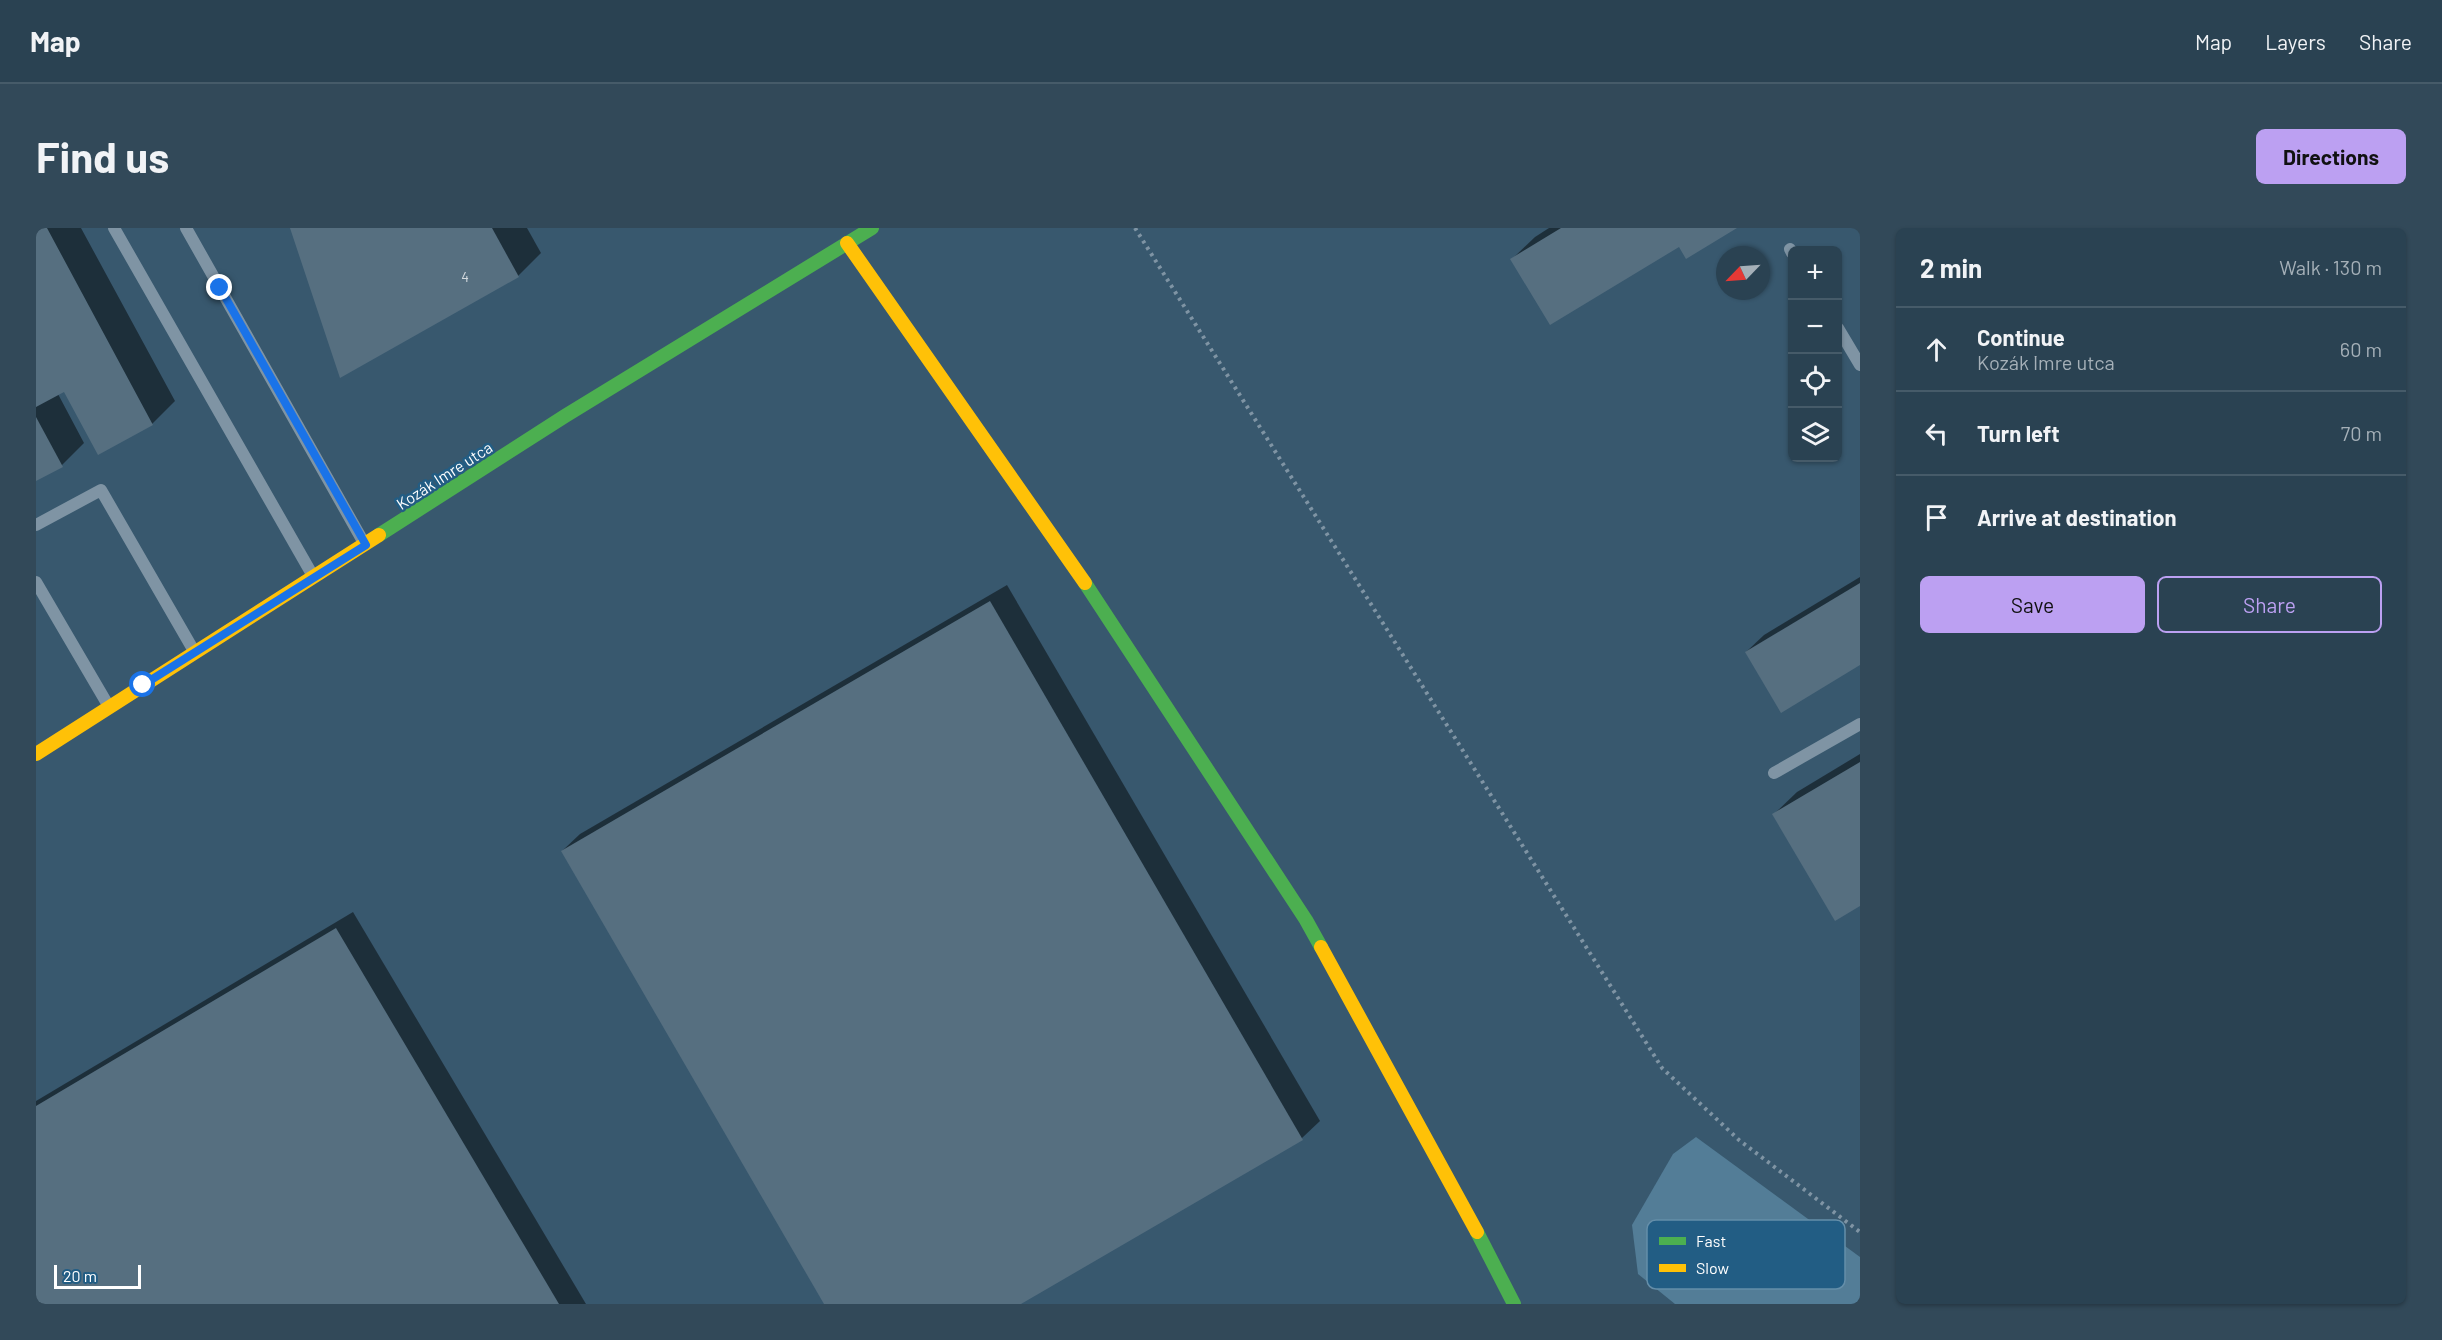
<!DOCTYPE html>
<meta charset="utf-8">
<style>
body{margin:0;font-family:Barlow,sans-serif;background:#324959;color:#f1f3f6}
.controls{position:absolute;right:18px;top:18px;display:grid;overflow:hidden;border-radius:9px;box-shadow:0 2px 4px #0004}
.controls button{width:54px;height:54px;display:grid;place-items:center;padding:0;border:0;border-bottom:2px solid #465b69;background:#2a4252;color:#f1f3f6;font:30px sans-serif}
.compass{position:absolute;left:1680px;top:18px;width:54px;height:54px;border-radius:50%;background:#2a4252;box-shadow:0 2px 4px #0004;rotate:245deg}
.scale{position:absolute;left:18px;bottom:15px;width:87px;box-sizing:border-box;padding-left:6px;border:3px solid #fff;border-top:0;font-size:16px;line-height:21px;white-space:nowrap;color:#fff;-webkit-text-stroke:4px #225d84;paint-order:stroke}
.stop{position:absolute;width:18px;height:18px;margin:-14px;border:4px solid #1a73e8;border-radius:50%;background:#fff}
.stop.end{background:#1a73e8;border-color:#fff;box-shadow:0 2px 6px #0008}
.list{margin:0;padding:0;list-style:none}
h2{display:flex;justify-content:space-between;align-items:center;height:78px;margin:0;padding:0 24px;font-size:26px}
h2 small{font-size:20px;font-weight:400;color:#a5b0b8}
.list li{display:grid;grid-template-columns:39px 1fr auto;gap:18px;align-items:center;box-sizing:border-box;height:84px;padding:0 24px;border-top:2px solid #465b69}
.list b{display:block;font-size:22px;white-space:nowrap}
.list p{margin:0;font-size:20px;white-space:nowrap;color:#a5b0b8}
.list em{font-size:20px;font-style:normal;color:#a5b0b8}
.actions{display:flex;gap:12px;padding:18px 24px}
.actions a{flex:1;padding:14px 0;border:2px solid #bca0f2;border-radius:9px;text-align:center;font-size:21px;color:#bca0f2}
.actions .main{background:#bca0f2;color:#111}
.icon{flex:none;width:33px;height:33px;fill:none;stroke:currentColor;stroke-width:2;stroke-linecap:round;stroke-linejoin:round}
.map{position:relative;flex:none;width:1824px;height:1076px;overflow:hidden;border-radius:9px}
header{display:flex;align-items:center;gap:36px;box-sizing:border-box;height:84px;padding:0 30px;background:#2a4252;border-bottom:2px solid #465b69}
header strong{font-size:28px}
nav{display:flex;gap:33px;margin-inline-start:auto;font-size:21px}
.intro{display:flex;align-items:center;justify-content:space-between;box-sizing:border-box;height:144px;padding:0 36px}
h1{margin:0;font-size:42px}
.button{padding:15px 27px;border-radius:9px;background:#bca0f2;color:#111;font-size:21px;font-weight:700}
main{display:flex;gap:36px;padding:0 36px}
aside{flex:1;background:#2a4252;border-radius:9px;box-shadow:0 2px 4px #0004}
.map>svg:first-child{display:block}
.water{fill:#537d97}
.shadow{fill:#0007}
.building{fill:#566f80}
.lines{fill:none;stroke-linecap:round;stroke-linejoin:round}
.path{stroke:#7f94a4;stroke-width:4;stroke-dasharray:3 4.5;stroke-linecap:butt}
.lane{stroke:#7f94a4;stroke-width:12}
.fast{stroke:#4caf50;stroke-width:14}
.slow{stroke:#ffc107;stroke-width:14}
.route{stroke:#1a73e8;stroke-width:8}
.labels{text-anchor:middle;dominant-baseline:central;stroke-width:5;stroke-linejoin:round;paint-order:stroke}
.number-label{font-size:14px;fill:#d5dbdf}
.street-label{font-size:16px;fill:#fff;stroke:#225d84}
.key{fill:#225d84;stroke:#648ea9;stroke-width:1.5}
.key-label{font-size:16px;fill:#fff}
</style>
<header>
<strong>Map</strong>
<nav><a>Map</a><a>Layers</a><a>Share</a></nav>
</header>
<div class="intro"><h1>Find us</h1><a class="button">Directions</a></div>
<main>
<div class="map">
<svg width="1824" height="1076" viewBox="0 0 1824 1076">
<rect width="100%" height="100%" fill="#38586e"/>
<polygon class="water" points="1660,909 1824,1029 1824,1076 1639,1076 1602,1046 1596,997 1637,926"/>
<g class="shadow">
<polygon points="0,0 45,0 139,173 116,196 29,162 22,166 48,215 26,237 0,251"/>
<polygon points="256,0 491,0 505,25 482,48 305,147"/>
<polygon points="1513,0 1698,0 1643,17 1476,31 1499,9"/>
<polygon points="1824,349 1824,435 1710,424 1728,407"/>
<polygon points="971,357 1284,893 1266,910 982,1076 790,1076 526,623 544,606"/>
<polygon points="1824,526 1824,676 1738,586 1761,564"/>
<polygon points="317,684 550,1076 0,1076 0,873"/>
</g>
<g class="building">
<polygon points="0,0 11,0 117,197 62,227 28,164 0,179"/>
<polygon points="254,0 456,0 483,49 304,150"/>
<polygon points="1525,0 1701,0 1650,31 1643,19 1514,97 1474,31"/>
<polygon points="0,189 27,239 0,253"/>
<polygon points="1824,355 1824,437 1745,485 1709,424"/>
<polygon points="954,373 1267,912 985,1076 788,1076 525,623"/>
<polygon points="1824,534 1824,678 1799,693 1736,586"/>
<polygon points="300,700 523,1076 0,1076 0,878"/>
</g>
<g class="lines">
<polyline class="path" points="1099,0 1626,840 1703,912 1824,1004"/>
<g class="lane">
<polyline points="78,0 277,348"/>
<polyline points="150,0 328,315"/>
<polyline points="1754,21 1756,25"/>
<polyline points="1802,100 1824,137"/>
<polyline points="0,297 65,262 158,423"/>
<polyline points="0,354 72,477"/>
<polyline points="1738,545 1824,496"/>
</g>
<g class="fast">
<polyline points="343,307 529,188 836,0"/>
<polyline points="1049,355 1270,692 1285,719"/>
<polyline points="1441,1004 1478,1076"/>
</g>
<g class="slow">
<polyline points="811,15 1049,355"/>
<polyline points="0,526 343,307"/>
<polyline points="1285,719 1441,1004"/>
</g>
</g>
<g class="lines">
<polyline class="route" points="107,457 330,317 184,60"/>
</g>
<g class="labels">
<g class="number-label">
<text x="429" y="48">4</text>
</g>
<g class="street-label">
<text transform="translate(408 247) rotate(-33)">Kozák Imre utca</text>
</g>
</g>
<rect x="1611" y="992" width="198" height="69" rx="9" class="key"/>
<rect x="1623" y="1009" width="27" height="8" fill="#4caf50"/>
<rect x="1623" y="1036" width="27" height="8" fill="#ffc107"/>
<g class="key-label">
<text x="1660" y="1019">Fast</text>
<text x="1660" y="1046">Slow</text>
</g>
</svg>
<div class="controls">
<button>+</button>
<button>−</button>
<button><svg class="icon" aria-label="locate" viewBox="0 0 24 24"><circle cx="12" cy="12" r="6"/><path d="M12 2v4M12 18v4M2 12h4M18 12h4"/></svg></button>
<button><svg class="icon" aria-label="layers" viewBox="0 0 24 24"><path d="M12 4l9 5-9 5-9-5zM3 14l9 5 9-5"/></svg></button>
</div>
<svg class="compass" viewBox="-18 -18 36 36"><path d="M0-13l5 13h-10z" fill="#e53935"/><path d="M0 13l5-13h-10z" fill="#a5b0b8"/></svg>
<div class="scale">20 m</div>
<div class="stop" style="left:107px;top:457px"></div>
<div class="stop end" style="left:184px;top:60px"></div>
</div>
<aside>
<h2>2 min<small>Walk · 130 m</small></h2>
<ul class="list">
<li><svg class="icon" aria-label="ahead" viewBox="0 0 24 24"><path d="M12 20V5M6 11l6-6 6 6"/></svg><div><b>Continue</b><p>Kozák Imre utca</p></div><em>60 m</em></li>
<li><svg class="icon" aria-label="left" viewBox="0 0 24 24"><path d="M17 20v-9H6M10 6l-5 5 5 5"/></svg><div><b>Turn left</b></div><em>70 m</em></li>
<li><svg class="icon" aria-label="arrive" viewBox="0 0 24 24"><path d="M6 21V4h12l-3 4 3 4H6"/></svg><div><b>Arrive at destination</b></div></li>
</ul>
<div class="actions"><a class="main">Save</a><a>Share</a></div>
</aside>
</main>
